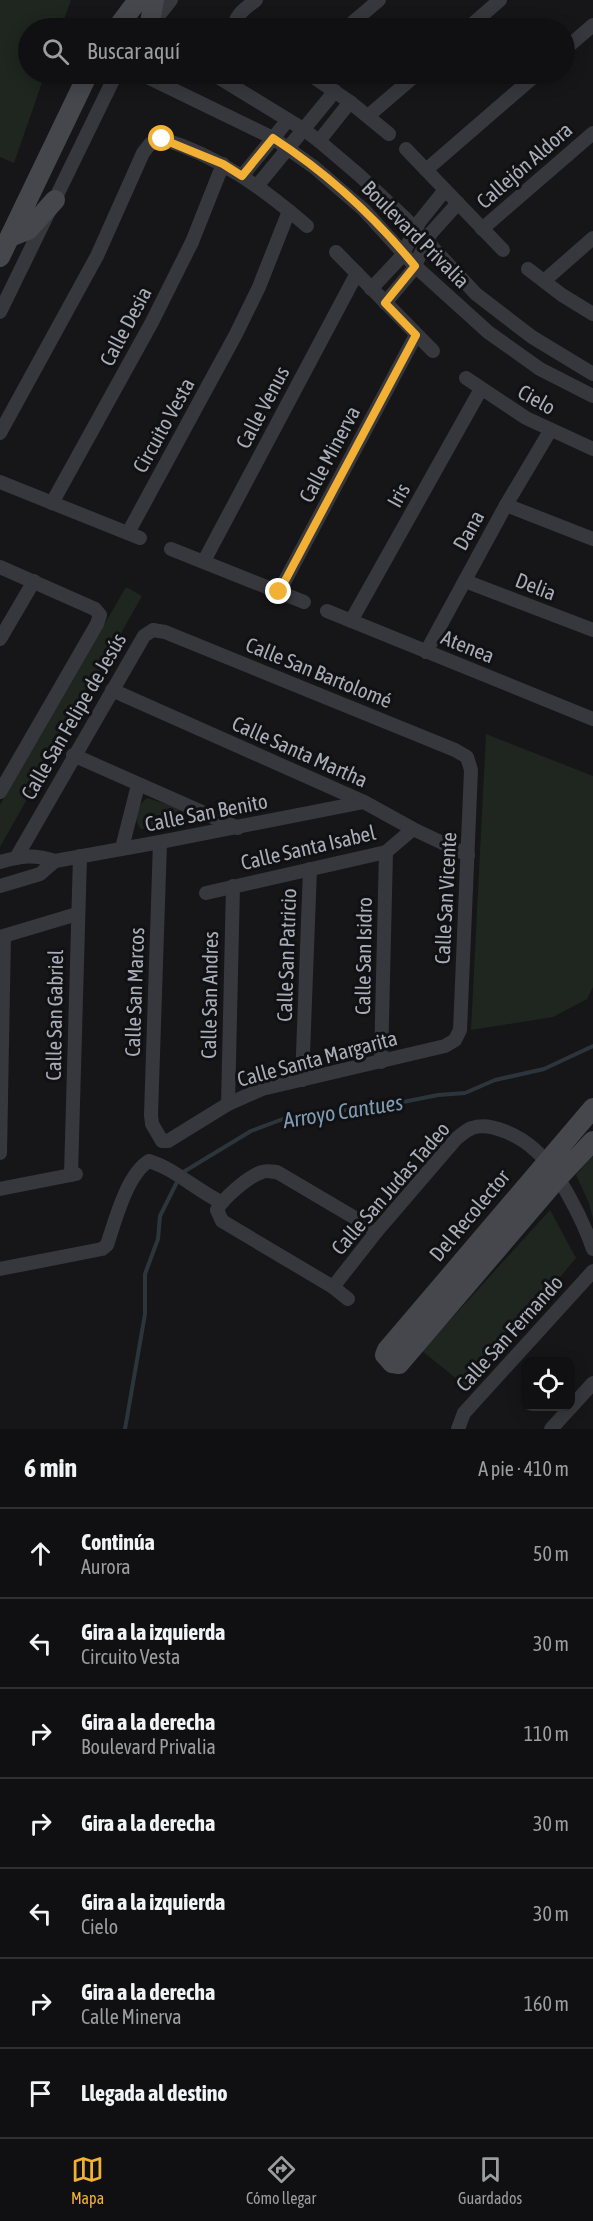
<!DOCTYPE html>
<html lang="es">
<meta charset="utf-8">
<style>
body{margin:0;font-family:"Asap Condensed",sans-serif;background:#1e1e20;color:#f1f3f6}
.controls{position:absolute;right:18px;bottom:18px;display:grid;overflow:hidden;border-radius:12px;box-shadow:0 3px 15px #0003}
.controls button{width:54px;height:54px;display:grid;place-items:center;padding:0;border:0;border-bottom:2px solid #303032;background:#101012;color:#f1f3f6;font:30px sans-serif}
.stop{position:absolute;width:18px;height:18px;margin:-14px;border:4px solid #f2b134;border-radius:50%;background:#fff}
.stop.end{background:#f2b134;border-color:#fff;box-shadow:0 2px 6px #0008}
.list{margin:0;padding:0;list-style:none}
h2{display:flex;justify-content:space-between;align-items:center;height:78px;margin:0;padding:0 24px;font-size:26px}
h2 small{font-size:20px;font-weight:400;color:#9c9d9f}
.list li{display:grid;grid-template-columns:39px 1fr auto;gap:18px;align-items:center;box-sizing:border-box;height:90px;padding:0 24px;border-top:2px solid #303032}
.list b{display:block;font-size:22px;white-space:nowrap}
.list p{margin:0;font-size:20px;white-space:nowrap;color:#9c9d9f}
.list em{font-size:20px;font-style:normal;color:#9c9d9f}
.icon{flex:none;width:33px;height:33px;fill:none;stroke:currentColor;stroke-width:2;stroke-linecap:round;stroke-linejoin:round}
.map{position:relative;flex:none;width:593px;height:1429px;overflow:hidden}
.search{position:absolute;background:#101012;box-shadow:0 3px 15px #0003;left:18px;right:18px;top:18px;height:66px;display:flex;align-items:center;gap:15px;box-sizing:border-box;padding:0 21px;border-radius:33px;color:#9c9d9f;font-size:22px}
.sheet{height:708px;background:#101012}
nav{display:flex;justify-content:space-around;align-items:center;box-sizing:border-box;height:84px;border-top:2px solid #303032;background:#101012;font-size:16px;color:#9c9d9f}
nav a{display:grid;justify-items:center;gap:3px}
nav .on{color:#f2b134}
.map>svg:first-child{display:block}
.green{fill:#1e261f}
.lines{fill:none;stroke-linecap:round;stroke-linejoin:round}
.stream{stroke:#2c353c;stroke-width:4}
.street{stroke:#37383d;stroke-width:14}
.secondary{stroke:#45474d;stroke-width:20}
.route{stroke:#f2b134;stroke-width:8}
.labels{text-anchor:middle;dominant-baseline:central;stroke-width:6;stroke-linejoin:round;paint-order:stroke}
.street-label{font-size:21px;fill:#a8adb8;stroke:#111113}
.water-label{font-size:22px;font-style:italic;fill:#7f9bb3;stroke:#111113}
</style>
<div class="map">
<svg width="593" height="1429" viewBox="0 0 593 1429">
<rect width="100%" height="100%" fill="#161618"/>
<g class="green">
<polygon points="0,0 71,0 61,28 28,28 28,74 45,74 14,163 0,157"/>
<polygon points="126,587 142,596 0,847 0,805"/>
<polygon points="486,734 593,776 593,987 587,999 553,1017 471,1030"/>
<path d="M147,798L185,810L187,812V817L183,825L141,829C132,819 137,806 147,798Z"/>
<polygon points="593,1155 593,1219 589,1203 576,1175"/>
<polygon points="550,1210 576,1258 468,1388 422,1351"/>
</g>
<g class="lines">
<g class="stream">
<polyline points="183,1174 185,1171 251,1131 283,1119 314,1113 378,1107 438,1095 465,1093 495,1080 544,1069 593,1046"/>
<polyline points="125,1429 145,1314 145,1274 158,1239 160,1216 178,1180"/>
</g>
<g class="street">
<polyline points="152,24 171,0"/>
<path d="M235,28C234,15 246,8 256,0"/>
<polyline points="346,28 379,0"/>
<polyline points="468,28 500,0"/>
<polyline points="564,50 593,25"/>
<polyline points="141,74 273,138 314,167 364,210 415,266 488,332 540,369 593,396"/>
<polyline points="213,74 303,129 319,141 359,175 405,218 476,294 532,337 593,374"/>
<polyline points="309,74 350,102 389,134"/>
<polyline points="368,116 417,74"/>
<polyline points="319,141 350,102"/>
<polyline points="406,149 503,250"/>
<polyline points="426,170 537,74"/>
<polyline points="242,176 288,120"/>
<polyline points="257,186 335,91"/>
<polyline points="482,229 593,133"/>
<polyline points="336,252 433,351"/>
<polyline points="528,269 562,295 593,314"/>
<polyline points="544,281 593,238"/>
<polyline points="371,289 401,257 420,221 445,190"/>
<polyline points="385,303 412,271 431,233 458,203"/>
<polyline points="0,312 116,74"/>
<polyline points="466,378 526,418 593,449"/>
<path d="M0,433L97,256L143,153L150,144L162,139C217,155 264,189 307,226"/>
<polyline points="0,482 140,538"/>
<polyline points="52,503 152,322 192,242 223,164"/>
<polyline points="506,505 593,539"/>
<polyline points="128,533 236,334 259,287 289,211"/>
<polyline points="171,549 304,602"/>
<polyline points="204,561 357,273"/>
<polyline points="0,567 95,609 100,615 97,624 0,792"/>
<polyline points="465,581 593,630"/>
<polyline points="279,592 416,335"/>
<polyline points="327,611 593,719"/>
<polyline points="351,621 481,389"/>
<polyline points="0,639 34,581"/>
<polyline points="426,652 506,505 550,431"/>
<polyline points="112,690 364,802 413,829 468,855"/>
<polyline points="73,755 238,828"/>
<polyline points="122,848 138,785"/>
<polyline points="16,858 144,636 153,630 165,632 455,750 467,757 471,770 460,1030 455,1040 445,1046 262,1089 228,1104 168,1141 162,1141 152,1124 151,1115 160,842"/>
<path d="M0,862C21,856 34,854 55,861L160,842L364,802"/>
<polyline points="0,886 40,874 55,861"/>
<polyline points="206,893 386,852 413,829"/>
<polyline points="0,937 77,914"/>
<polyline points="381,1062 386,852"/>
<polyline points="302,1080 310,869"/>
<polyline points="228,1104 233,886"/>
<polyline points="0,1153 4,936"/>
<polyline points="71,1175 80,856"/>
<polyline points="0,1189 76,1174"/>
<path d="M0,1269L102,1249L107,1245C115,1221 127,1174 149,1161C175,1169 196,1190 221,1202"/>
<path d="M333,1287L377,1231L456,1139C461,1135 466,1130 472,1128C491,1121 521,1137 535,1150C558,1170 583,1220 593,1249"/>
<path d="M348,1299L333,1287L222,1221L217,1210C223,1198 249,1176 262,1172C266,1170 272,1172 277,1172L377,1231"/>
<polyline points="458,1429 464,1413 593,1271"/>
<polyline points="551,1429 593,1383"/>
</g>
<g class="secondary">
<polyline points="117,28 138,0"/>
<polyline points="149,28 154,0"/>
<polyline points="10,237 28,230 55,200"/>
<polyline points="0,257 88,74"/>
<polyline points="593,1108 387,1350 385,1355 392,1363 399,1364 557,1179 593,1141"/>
</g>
</g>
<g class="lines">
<path class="route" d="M162,139L223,164L242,176L273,138C327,173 374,216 415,266L385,303L416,335L279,592"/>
</g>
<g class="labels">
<g class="street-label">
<text transform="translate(524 165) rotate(-41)">Callejón Aldora</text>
<text transform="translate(416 234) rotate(45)">Boulevard Privalia</text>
<text transform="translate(125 326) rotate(-62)">Calle Desia</text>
<text transform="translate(537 399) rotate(29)">Cielo</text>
<text transform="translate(262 407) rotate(-62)">Calle Venus</text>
<text transform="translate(163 425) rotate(-61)">Circuito Vesta</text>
<text transform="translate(329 454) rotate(-62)">Calle Minerva</text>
<text transform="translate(398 495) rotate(-61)">Iris</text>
<text transform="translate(468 530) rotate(-61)">Dana</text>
<text transform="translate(536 586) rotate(21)">Delia</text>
<text transform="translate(468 646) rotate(22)">Atenea</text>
<text transform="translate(319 672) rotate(22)">Calle San Bartolomé</text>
<text transform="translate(73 716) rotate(-60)">Calle San Felipe de Jesús</text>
<text transform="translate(300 751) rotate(24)">Calle Santa Martha</text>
<text transform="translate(206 812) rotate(-11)">Calle San Benito</text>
<text transform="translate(308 847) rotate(-13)">Calle Santa Isabel</text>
<text transform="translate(445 898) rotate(-87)">Calle San Vicente</text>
<text transform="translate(286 955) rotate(-88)">Calle San Patricio</text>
<text transform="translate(363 956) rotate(-89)">Calle San Isidro</text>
<text transform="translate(134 992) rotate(-88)">Calle San Marcos</text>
<text transform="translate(209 995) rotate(-89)">Calle San Andres</text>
<text transform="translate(54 1015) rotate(-89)">Calle San Gabriel</text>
<text transform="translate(317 1058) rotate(-15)">Calle Santa Margarita</text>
<text transform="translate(390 1188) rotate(-49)">Calle San Judas Tadeo</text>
<text transform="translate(469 1215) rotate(-50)">Del Recolector</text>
<text transform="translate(509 1333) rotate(-48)">Calle San Fernando</text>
</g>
<g class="water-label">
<text transform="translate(343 1111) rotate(-9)">Arroyo Cantues</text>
</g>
</g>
</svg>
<div class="controls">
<button><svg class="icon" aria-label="locate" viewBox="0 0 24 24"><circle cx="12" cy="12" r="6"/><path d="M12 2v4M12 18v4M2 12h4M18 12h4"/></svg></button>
</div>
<div class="stop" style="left:162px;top:139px"></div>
<div class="stop end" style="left:279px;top:592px"></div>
<div class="search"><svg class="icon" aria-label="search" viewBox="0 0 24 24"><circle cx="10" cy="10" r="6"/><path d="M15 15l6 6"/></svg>Buscar aquí</div>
</div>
<section class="sheet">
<h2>6 min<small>A pie · 410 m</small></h2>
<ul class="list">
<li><svg class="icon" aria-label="ahead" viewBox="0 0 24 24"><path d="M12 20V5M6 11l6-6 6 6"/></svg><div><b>Continúa</b><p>Aurora</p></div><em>50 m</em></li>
<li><svg class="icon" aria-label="left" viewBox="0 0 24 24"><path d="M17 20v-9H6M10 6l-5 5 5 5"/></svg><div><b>Gira a la izquierda</b><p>Circuito Vesta</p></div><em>30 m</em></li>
<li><svg class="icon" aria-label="right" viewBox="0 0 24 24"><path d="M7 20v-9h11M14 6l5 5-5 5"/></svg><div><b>Gira a la derecha</b><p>Boulevard Privalia</p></div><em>110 m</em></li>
<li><svg class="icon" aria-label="right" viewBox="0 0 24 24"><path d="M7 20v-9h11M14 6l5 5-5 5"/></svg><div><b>Gira a la derecha</b></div><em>30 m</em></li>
<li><svg class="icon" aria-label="left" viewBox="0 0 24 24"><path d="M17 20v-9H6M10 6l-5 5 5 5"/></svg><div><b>Gira a la izquierda</b><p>Cielo</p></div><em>30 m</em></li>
<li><svg class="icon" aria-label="right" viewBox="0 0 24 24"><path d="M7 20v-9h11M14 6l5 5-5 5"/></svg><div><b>Gira a la derecha</b><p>Calle Minerva</p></div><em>160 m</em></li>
<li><svg class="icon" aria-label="arrive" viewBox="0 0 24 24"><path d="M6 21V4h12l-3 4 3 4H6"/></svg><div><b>Llegada al destino</b></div></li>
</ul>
</section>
<nav>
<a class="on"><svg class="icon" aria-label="map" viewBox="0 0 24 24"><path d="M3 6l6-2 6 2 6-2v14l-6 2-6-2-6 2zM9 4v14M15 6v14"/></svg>Mapa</a>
<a><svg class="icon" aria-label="directions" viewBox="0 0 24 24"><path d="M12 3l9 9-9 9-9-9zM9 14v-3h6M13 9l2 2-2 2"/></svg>Cómo llegar</a>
<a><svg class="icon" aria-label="saved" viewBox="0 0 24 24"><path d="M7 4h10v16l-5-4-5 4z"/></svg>Guardados</a>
</nav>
